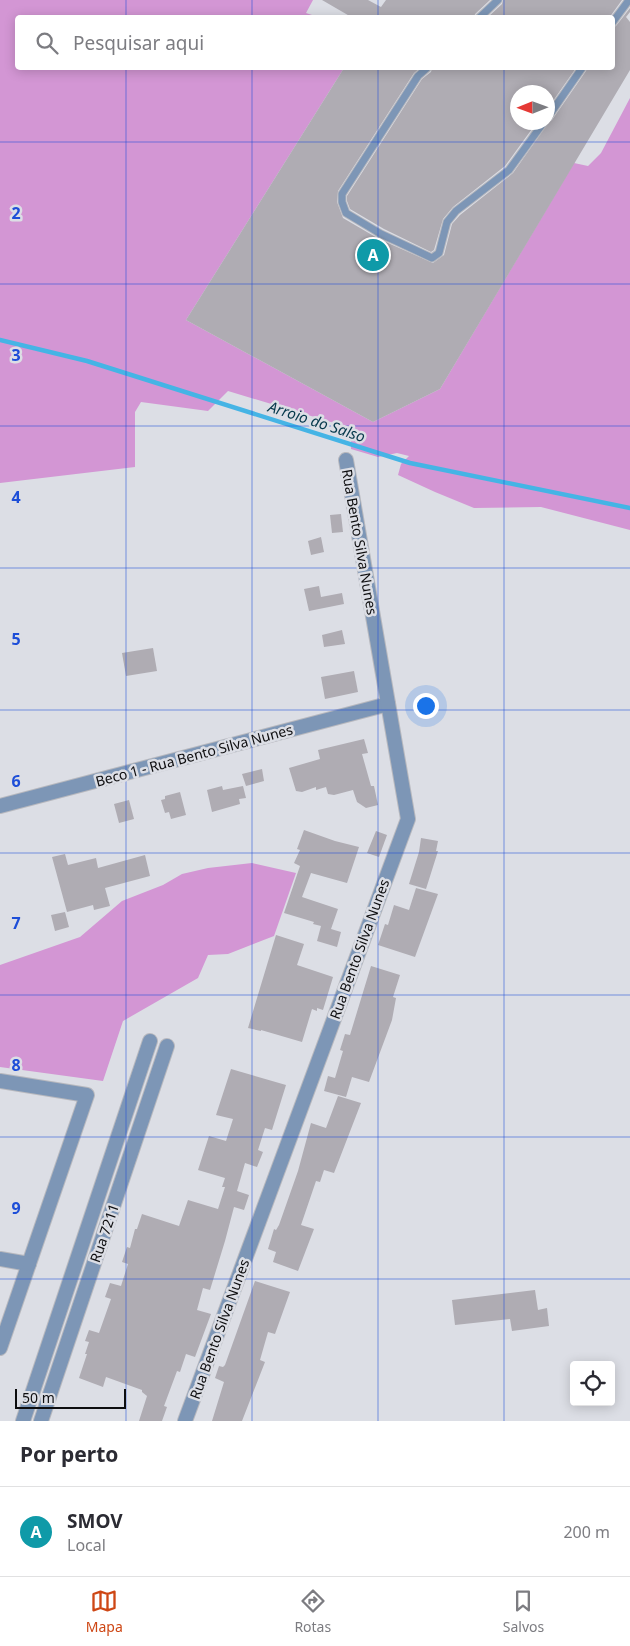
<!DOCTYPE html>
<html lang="pt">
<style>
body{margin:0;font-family:"Noto Sans",sans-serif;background:#f7f7f7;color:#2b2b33}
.controls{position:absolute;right:15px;bottom:15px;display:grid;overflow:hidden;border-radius:5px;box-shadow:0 2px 12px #0003}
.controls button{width:45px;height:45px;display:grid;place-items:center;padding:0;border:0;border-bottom:1px solid #e1e1e2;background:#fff;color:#2b2b33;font:25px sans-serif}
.compass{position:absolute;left:510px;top:85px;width:45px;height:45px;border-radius:50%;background:#fff;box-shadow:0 2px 12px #0003;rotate:269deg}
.scale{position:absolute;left:15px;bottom:12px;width:111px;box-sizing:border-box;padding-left:5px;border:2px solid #0d0d0f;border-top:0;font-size:14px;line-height:18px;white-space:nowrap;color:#0d0d0f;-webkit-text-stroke:4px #dcdee5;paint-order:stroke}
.you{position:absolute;left:425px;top:705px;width:18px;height:18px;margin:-12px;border:4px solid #fff;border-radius:50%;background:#1a73e8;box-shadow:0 0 0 8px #1a73e833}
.badge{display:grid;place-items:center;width:32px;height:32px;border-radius:50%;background:#ce4715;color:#fff;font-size:16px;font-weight:700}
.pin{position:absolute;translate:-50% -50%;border:2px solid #fff;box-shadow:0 1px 5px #0006}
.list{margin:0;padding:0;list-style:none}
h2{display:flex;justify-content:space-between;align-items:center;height:65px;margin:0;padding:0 20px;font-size:21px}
h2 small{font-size:16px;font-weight:400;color:#7c7c81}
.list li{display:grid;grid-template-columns:32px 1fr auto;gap:15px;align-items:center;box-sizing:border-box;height:90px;padding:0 20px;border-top:1px solid #e1e1e2}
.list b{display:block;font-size:19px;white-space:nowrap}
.list p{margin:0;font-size:16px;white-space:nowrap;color:#7c7c81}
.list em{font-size:16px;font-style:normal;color:#7c7c81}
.icon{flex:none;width:28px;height:28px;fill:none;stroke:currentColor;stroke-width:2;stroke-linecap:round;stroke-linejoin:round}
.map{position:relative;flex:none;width:630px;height:1421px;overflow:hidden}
.search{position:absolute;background:#fff;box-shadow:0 2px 12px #0003;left:15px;right:15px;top:15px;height:55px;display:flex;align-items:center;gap:12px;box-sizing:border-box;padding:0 18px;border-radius:5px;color:#7c7c81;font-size:19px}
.sheet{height:155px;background:#fff}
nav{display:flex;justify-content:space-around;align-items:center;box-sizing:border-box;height:70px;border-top:1px solid #e1e1e2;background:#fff;font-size:14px;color:#7c7c81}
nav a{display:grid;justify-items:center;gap:2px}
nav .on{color:#ce4715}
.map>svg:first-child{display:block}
.green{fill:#d396d4}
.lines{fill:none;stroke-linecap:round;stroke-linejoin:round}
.stream{stroke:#45b4e5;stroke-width:4.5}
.building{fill:#afacb3}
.service-casing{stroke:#b7b8be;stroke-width:9}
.minor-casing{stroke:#b7b8be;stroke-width:16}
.service{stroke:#7d96b6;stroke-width:7}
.minor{stroke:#7d96b6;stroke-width:14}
.grid{fill:none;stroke:#1d4ed8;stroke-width:1;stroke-opacity:0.55}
.labels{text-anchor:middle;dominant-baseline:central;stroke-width:5;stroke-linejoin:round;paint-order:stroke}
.street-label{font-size:14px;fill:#0d0d0f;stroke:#dcdee5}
.water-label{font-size:15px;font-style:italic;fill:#04374a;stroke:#dcdee5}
.grid-label{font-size:16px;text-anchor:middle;font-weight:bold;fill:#1d4ed8;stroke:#dcdee5;stroke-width:5;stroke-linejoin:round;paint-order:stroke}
</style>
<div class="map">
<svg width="630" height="1421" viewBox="0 0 630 1421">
<rect width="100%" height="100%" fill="#dcdee5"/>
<g class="green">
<polygon points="0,0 313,0 306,13 318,17 18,18 18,68 344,68 186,320 373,422 440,389 574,163 588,166 601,153 630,98 630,530 541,507 474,508 435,492 398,475 401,464 409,456 397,453 378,457 351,449 351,439 354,429 228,391 208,411 141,402 135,412 135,467 0,483"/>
<polygon points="252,863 296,873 274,936 228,954 208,955 198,978 123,1021 103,1081 0,1067 0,965 80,937 122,901 163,885 182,874 208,868"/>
</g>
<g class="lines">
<polyline class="stream" points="0,340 87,361 410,463 630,508"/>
</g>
<g class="building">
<polygon points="322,0 368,0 381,7 386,0 490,0 475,14 474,18 353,18"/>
<polygon points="503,0 622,0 609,18 487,18 502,4"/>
<polygon points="630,8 630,12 626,17 630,22 630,70 440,389 373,422 186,320 344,68 420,68 414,73 338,191 337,202 343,218 379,239 433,263 444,255 452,224 460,215 513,173 549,122 552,120 586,71 587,68 612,68 612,28 616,26"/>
<polygon points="432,68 576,68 548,108 548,92 518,92 518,122 537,122 505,166 453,207 443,219 434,250 431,252 384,229 350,209 347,201 347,196 422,79 431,72"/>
<polygon points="341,514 343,532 332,533 330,515"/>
<polygon points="321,537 324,552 311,555 308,541"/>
<polygon points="319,586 321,597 342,593 344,604 309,611 304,589"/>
<polygon points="342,630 345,644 324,647 322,635"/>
<polygon points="153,648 157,671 126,676 122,653"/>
<polygon points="354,671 358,692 325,699 321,677"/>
<polygon points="364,739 368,753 362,754 371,786 374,786 378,805 366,808 357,802 353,790 334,795 328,794 326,787 316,790 316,787 302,792 296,791 289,768 320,759 318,750"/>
<polygon points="262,769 264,781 246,786 242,774"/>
<polygon points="222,786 223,790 243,786 246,798 239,799 240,804 212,812 207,790"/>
<polygon points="180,792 186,815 171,819 169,812 165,813 161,800 165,799 165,796"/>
<polygon points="129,800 134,819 119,823 114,804"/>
<polygon points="304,830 335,841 359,847 347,883 311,873 302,897 338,909 331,929 341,932 337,947 317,941 321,926 313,924 314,922 284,913 300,866 294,863 300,850 297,849"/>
<polygon points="376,831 387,835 379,857 367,853"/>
<polygon points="421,838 438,841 436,851 438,851 426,889 409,884 419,852"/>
<polygon points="65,854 68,865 96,858 98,868 145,855 150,876 105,888 110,906 94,910 93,905 67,912 52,857"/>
<polygon points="416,888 438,894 415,957 378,945 385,924 388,925 394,905 409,910"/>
<polygon points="65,912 69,927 55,931 51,915"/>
<polygon points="276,935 304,944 297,965 333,977 323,1010 317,1008 317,1011 312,1009 302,1042 261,1030 261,1031 248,1028"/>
<polygon points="371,966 400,975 393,997 396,998 392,1020 369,1082 352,1077 346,1097 324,1091 328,1076 335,1078 343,1051 340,1050 345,1034 350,1035"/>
<polygon points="231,1069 286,1085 272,1130 265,1128 258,1150 263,1152 257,1167 245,1163 237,1191 249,1195 244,1210 234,1207 225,1241 210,1290 203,1288 197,1310 211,1314 195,1357 186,1354 180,1372 177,1371 164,1406 167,1407 162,1421 139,1421 147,1396 142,1392 142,1390 106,1377 103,1387 79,1378 87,1354 85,1354 89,1342 85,1341 89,1330 99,1333 111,1299 105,1297 110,1283 121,1286 128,1264 122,1262 127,1247 130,1248 135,1229 137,1229 142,1214 179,1226 188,1200 218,1209 225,1187 222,1187 225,1178 198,1170 209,1136 226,1141 233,1119 216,1115"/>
<polygon points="338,1096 361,1103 334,1173 324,1170 320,1182 316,1181 301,1225 314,1229 298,1271 273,1262 276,1252 268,1249 274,1229 276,1230 279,1225 298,1171 311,1123 326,1128"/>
<polygon points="255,1281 290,1292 275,1334 268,1332 260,1360 265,1362 242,1421 212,1421 224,1382 215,1378 219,1366 223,1367 225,1365"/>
<polygon points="535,1290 538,1310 547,1308 549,1326 512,1331 510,1319 455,1325 452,1300"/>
</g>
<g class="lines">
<g class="service-casing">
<g id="service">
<polyline points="479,18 498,0"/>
<polyline points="612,23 629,0"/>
<polyline points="427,68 418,76 342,194 342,202 346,213 381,234 432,258 439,253 447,222 456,211 509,170 544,122"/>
<polyline points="548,117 582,68"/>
</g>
</g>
<g class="minor-casing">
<g id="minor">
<polyline points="0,806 388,704"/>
<polyline points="0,1081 87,1095 0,1348"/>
<polyline points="0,1259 29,1264"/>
<polyline points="23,1421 150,1041"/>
<polyline points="41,1421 167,1046"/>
<polyline points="185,1421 408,819 346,460"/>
</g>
</g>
<use href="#service" class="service"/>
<use href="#minor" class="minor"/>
</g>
<path class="grid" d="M126,0V18M252,0V18M378,0V18M504,0V18M126,68V1421M252,68V1421M378,68V1421M504,68V1421M0,142H630M0,284H630M0,426H630M0,568H630M0,710H630M0,853H630M0,995H630M0,1137H630M0,1279H630"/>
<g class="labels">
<g class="street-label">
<text transform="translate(360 542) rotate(80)">Rua Bento Silva Nunes</text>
<text transform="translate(194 755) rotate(-15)">Beco 1 - Rua Bento Silva Nunes</text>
<text transform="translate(359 949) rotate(-70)">Rua Bento Silva Nunes</text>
<text transform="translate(104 1233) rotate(-71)">Rua 7211</text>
<text transform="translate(219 1329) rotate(-70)">Rua Bento Silva Nunes</text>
</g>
<g class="water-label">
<text transform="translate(317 421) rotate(18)">Arroio do Salso</text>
</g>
</g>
<g class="grid-label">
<text x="16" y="219">2</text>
<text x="16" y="361">3</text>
<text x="16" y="503">4</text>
<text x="16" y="645">5</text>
<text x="16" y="787">6</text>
<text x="16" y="929">7</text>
<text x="16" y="1071">8</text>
<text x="16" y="1214">9</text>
</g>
</svg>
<div class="controls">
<button><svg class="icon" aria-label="locate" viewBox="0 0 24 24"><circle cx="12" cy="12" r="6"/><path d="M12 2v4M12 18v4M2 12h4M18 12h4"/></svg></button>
</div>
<svg class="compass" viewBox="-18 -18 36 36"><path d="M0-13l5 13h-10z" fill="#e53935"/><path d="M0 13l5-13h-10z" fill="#7c7c81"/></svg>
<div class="scale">50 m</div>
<div class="you"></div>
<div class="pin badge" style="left:373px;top:255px;background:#0f9aa8">A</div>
<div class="search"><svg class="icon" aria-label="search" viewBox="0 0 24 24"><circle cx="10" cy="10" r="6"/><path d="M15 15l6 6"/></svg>Pesquisar aqui</div>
</div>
<section class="sheet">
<h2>Por perto<small></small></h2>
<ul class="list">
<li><span class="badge" style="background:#0f9aa8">A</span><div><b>SMOV</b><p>Local</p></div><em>200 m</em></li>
</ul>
</section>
<nav>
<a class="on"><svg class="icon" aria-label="map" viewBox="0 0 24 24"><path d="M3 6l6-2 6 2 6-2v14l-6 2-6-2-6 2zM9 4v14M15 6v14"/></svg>Mapa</a>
<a><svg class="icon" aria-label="directions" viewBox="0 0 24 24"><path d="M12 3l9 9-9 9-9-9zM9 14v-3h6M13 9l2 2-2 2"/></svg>Rotas</a>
<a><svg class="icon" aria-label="saved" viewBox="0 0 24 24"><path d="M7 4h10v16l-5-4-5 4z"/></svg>Salvos</a>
</nav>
